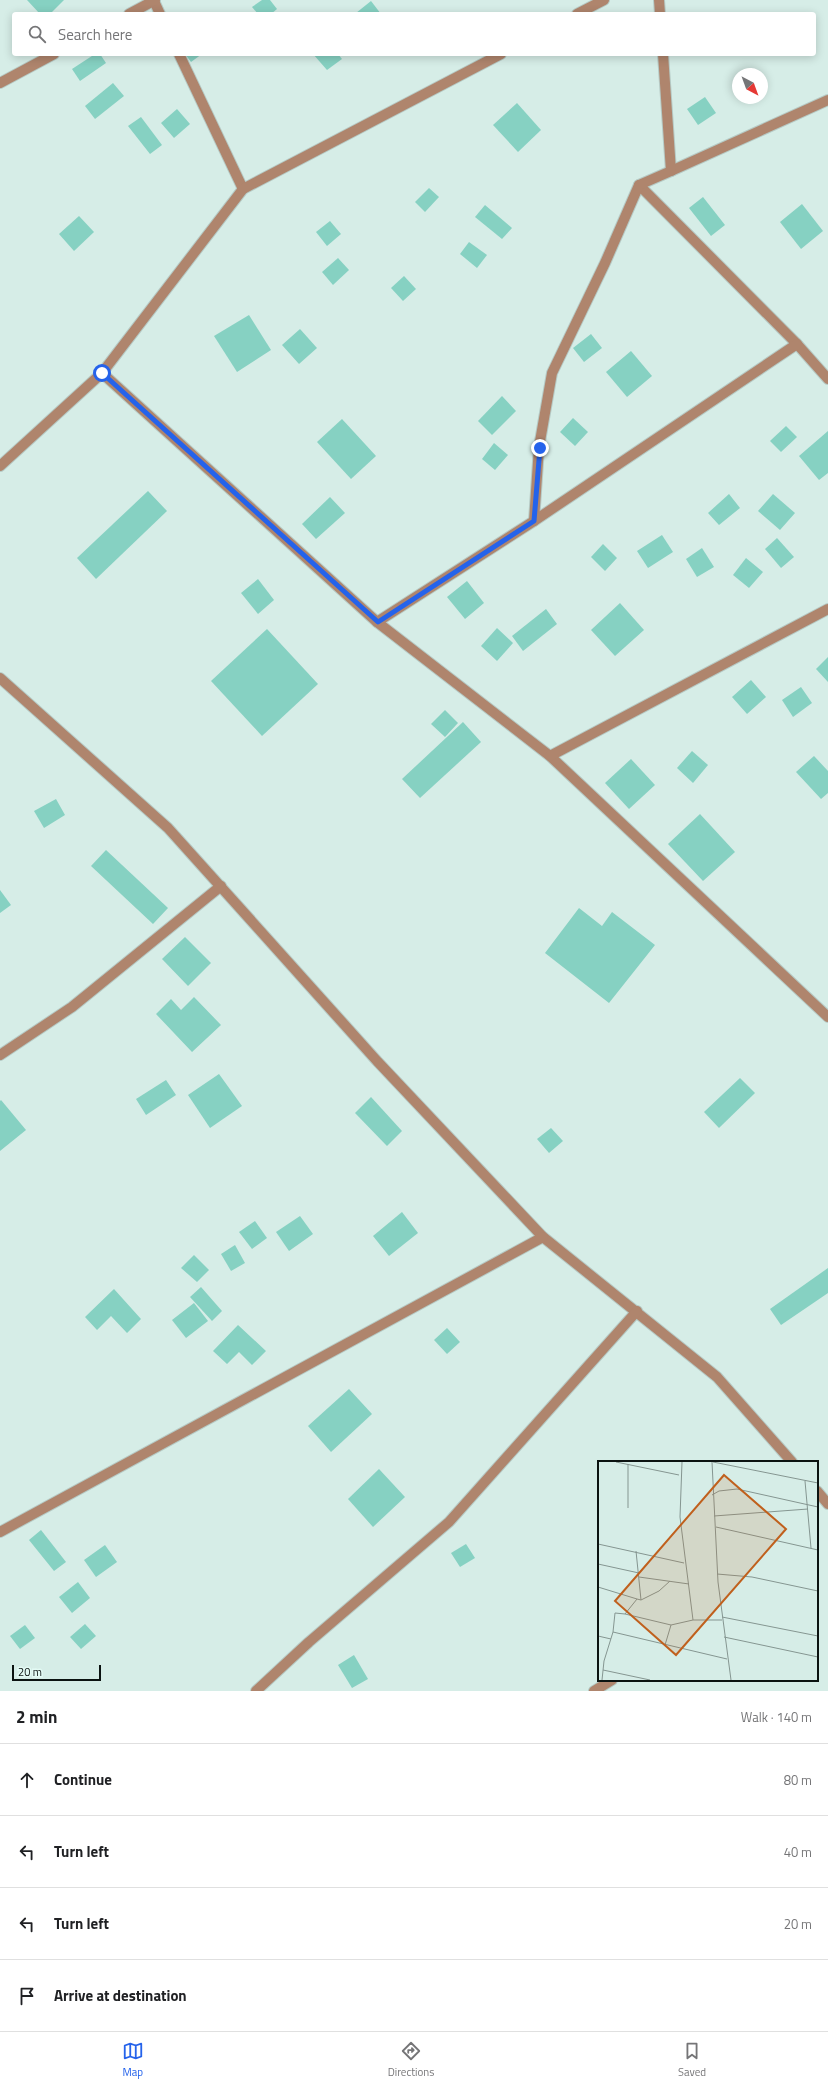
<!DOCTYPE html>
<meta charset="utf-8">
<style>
body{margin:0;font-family:"Titillium Web",sans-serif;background:#f6f6f6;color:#202124}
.compass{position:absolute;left:732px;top:68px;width:36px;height:36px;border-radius:50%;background:#fff;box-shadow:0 2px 10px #0003;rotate:139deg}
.scale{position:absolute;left:12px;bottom:10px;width:89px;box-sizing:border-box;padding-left:4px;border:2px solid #0b1311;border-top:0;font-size:11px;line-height:14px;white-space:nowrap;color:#0b1311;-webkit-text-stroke:3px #e3faf4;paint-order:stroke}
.stop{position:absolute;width:12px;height:12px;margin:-9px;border:3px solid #2563eb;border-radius:50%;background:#fff}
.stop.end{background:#2563eb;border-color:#fff;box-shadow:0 1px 4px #0008}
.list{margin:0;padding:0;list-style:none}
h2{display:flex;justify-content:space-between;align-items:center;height:52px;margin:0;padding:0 16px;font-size:17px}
h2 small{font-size:13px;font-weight:400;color:#757577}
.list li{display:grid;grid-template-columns:26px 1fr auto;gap:12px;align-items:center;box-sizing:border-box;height:72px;padding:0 16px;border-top:1px solid #e0e0e0}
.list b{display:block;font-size:15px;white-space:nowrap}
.list em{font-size:13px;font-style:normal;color:#757577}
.icon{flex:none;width:22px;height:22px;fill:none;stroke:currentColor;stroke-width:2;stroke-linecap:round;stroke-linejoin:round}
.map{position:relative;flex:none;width:828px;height:1691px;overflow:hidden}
.search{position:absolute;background:#fff;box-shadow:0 2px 10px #0003;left:12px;right:12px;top:12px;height:44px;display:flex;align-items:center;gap:10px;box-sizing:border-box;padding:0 14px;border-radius:4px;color:#757577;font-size:15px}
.sheet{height:340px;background:#fff}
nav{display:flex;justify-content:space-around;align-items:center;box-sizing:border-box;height:56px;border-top:1px solid #e0e0e0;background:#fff;font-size:11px;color:#757577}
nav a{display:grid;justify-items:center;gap:2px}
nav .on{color:#2563eb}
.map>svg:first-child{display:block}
.building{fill:#86d1c2}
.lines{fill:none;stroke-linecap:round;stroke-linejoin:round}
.minor-casing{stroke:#b6cac5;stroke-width:12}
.minor{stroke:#af856d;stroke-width:10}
.route{stroke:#2563eb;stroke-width:5}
.inset-road{fill:none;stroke:#859691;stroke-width:1}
.view{fill:#c0601d;fill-opacity:0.15;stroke:#c0601d;stroke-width:2}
.inset-edge{fill:none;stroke:#0b1311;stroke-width:2}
</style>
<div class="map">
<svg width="828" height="1691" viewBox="0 0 828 1691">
<rect width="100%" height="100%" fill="#d6ede7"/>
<g class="building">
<polygon points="27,0 64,0 50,14 40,14"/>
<polygon points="262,0 270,0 277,9 271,14 258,14 252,7"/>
<polygon points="371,1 381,14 357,14 356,13"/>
<polygon points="95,54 100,54 106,63 80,81 72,69"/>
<polygon points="185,54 202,54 191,62"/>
<polygon points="313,54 338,54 342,59 327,70"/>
<polygon points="113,83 124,96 95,119 85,106"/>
<polygon points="705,97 716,113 698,125 687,109"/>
<polygon points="517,103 541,130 518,152 493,125"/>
<polygon points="177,109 190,124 174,138 161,123"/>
<polygon points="141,117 162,145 150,154 128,126"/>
<polygon points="429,188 439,197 425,212 415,202"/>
<polygon points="703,197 725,225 711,236 689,208"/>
<polygon points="802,204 823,231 801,249 780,222"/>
<polygon points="485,205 512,228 502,239 475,217"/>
<polygon points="79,216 94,232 74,251 59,234"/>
<polygon points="330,221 341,234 327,246 316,232"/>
<polygon points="469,242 487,255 477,268 460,254"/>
<polygon points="338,258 349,270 333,285 322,272"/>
<polygon points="404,276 416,289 403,301 391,288"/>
<polygon points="249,315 271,350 237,372 214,336"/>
<polygon points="300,329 317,348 299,364 282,345"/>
<polygon points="591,334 602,348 584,362 573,348"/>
<polygon points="631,351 652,376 627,397 606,372"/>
<polygon points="502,396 516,411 492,435 478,421"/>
<polygon points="573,418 588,432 575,446 560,432"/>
<polygon points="342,419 376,456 351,479 317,442"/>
<polygon points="786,426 797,437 781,452 770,441"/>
<polygon points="828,431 828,473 819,480 799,456"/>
<polygon points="494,443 508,455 495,470 482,459"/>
<polygon points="148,491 167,511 96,579 77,558"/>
<polygon points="729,494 740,508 719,525 708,513"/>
<polygon points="773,494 795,513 780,530 758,511"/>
<polygon points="330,497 345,513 316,539 302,524"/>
<polygon points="662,535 673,552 648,568 637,551"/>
<polygon points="777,538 794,557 781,568 765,549"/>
<polygon points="603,544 617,558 605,571 591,557"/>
<polygon points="702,548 714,567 697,577 686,559"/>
<polygon points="746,558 763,572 749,588 733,575"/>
<polygon points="258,579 274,600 258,614 241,593"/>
<polygon points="467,581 484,603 465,619 447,597"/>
<polygon points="620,603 644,630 615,656 591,630"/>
<polygon points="546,609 557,624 523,651 512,636"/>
<polygon points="497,628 513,643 497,661 481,646"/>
<polygon points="267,629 318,684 262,736 211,681"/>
<polygon points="828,657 828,682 816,669"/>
<polygon points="751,680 766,697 747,714 732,697"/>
<polygon points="801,687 812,703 793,717 782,700"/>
<polygon points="445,710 458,723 445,737 431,724"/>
<polygon points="463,722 481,742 420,798 402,779"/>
<polygon points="692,751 708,765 693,783 677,768"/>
<polygon points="814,756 828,771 828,793 821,799 796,772"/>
<polygon points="631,759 655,785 629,809 605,783"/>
<polygon points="56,799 65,815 44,828 34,811"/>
<polygon points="700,814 735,852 703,881 668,844"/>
<polygon points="106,850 168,908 153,924 91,866"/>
<polygon points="0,890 11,905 0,913"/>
<polygon points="579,908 602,926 612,912 655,945 609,1003 545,953"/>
<polygon points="185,937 211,963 188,986 162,959"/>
<polygon points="194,997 221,1025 192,1052 156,1014 171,999 181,1010"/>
<polygon points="219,1074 242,1106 210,1128 188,1095"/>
<polygon points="740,1078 755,1093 719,1128 704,1112"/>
<polygon points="166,1080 176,1095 146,1115 136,1099"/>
<polygon points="371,1097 402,1131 387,1146 355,1113"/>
<polygon points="1,1100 26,1130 0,1151 0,1101"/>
<polygon points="551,1128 563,1141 549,1153 537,1139"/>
<polygon points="402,1212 418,1233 389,1256 373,1236"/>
<polygon points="300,1216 313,1234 289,1251 276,1232"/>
<polygon points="255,1221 267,1238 252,1249 239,1232"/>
<polygon points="235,1245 245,1263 231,1271 221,1254"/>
<polygon points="194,1255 209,1270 197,1282 181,1268"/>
<polygon points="828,1268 828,1293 781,1325 770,1309"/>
<polygon points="201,1287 222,1311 212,1321 190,1297"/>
<polygon points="114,1289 141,1319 127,1333 111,1316 97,1330 85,1317"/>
<polygon points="194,1303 208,1321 186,1338 172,1320"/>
<polygon points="238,1325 266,1351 252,1365 239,1352 227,1364 213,1351"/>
<polygon points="447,1328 460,1342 447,1354 434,1340"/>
<polygon points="349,1389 372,1414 331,1452 308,1426"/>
<polygon points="379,1469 405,1497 373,1527 348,1499"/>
<polygon points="41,1530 66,1562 54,1571 29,1540"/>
<polygon points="466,1544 475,1558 460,1567 451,1553"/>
<polygon points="105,1545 117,1562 96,1577 84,1560"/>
<polygon points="78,1582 90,1598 72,1613 59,1597"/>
<polygon points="85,1624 96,1636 81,1649 70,1637"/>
<polygon points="25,1625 35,1638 20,1649 10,1636"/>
<polygon points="354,1655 368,1679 352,1688 338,1665"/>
</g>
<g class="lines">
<g class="minor-casing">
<g id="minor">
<polyline points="659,0 660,14"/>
<polyline points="154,1 160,14"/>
<polyline points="129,14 155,0"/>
<polyline points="577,14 604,0"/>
<polyline points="179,54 243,189"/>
<polyline points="0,83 54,54"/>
<polyline points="671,171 828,100"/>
<polyline points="639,185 797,344 828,379"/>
<polyline points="102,373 377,622 550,756 828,1017"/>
<polyline points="0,466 102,373 243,189 501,54"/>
<polyline points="534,521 539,447 552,373 605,263 639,185 671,171 663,54"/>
<polyline points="377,622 534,521 797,344"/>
<polyline points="0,678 168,828 377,1061 543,1237 717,1377 792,1462"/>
<polyline points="550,756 828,609"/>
<polyline points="0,1055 72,1007 221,886"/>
<polyline points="817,1491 828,1504"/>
<polyline points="0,1532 543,1237"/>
<polyline points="256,1691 309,1642 449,1522 637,1311"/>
<polyline points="594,1691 612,1680"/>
</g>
</g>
<use href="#minor" class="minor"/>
</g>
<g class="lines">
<polyline class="route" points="102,373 378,622 534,521 540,448"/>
</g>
<g transform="translate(598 1461)">
<rect width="220" height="220" fill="#d6ede7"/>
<path class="inset-road" d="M18,1L81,14M84,1L82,56L95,159M114,1L120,121L133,219M115,1L220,22M30,3V47M207,20L213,87M114,34L121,30L139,28L220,46M116,55L210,48M118,66L220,89M0,83L86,102M38,90L43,139M0,103L41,112M119,113L154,116L220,130M41,116L91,123M0,126L39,138M27,153L73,164L95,159H124M124,156L220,175M15,171L129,198M0,175L13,178M126,176L220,196M67,184L73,164M5,209L52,219M4,219L6,200L15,171L17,152L27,153L39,138L43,139L61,130L72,120"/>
<path class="view" d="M126,14L188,68L78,194L17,140Z"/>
<rect width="220" height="220" class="inset-edge"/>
</g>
</svg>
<svg class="compass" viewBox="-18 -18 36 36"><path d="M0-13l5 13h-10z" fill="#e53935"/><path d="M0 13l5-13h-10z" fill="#757577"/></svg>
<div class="scale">20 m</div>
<div class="stop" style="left:102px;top:373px"></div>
<div class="stop end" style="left:540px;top:448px"></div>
<div class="search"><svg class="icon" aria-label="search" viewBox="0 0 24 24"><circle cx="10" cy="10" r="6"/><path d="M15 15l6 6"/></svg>Search here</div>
</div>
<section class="sheet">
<h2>2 min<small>Walk · 140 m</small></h2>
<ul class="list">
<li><svg class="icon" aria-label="ahead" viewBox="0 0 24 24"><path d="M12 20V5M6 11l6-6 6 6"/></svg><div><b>Continue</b></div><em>80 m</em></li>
<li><svg class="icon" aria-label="left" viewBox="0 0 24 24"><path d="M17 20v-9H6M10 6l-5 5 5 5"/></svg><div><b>Turn left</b></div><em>40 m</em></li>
<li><svg class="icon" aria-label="left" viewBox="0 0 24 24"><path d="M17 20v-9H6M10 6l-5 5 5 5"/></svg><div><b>Turn left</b></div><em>20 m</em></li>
<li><svg class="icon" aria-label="arrive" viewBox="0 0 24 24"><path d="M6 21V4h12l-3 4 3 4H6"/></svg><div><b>Arrive at destination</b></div></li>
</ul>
</section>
<nav>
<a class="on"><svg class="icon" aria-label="map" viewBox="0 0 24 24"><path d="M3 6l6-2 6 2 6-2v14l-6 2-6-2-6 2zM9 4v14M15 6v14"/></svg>Map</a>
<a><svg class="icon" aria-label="directions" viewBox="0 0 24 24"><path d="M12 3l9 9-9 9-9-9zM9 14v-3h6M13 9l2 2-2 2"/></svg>Directions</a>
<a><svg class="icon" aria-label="saved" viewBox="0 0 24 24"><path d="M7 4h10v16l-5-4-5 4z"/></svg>Saved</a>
</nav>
